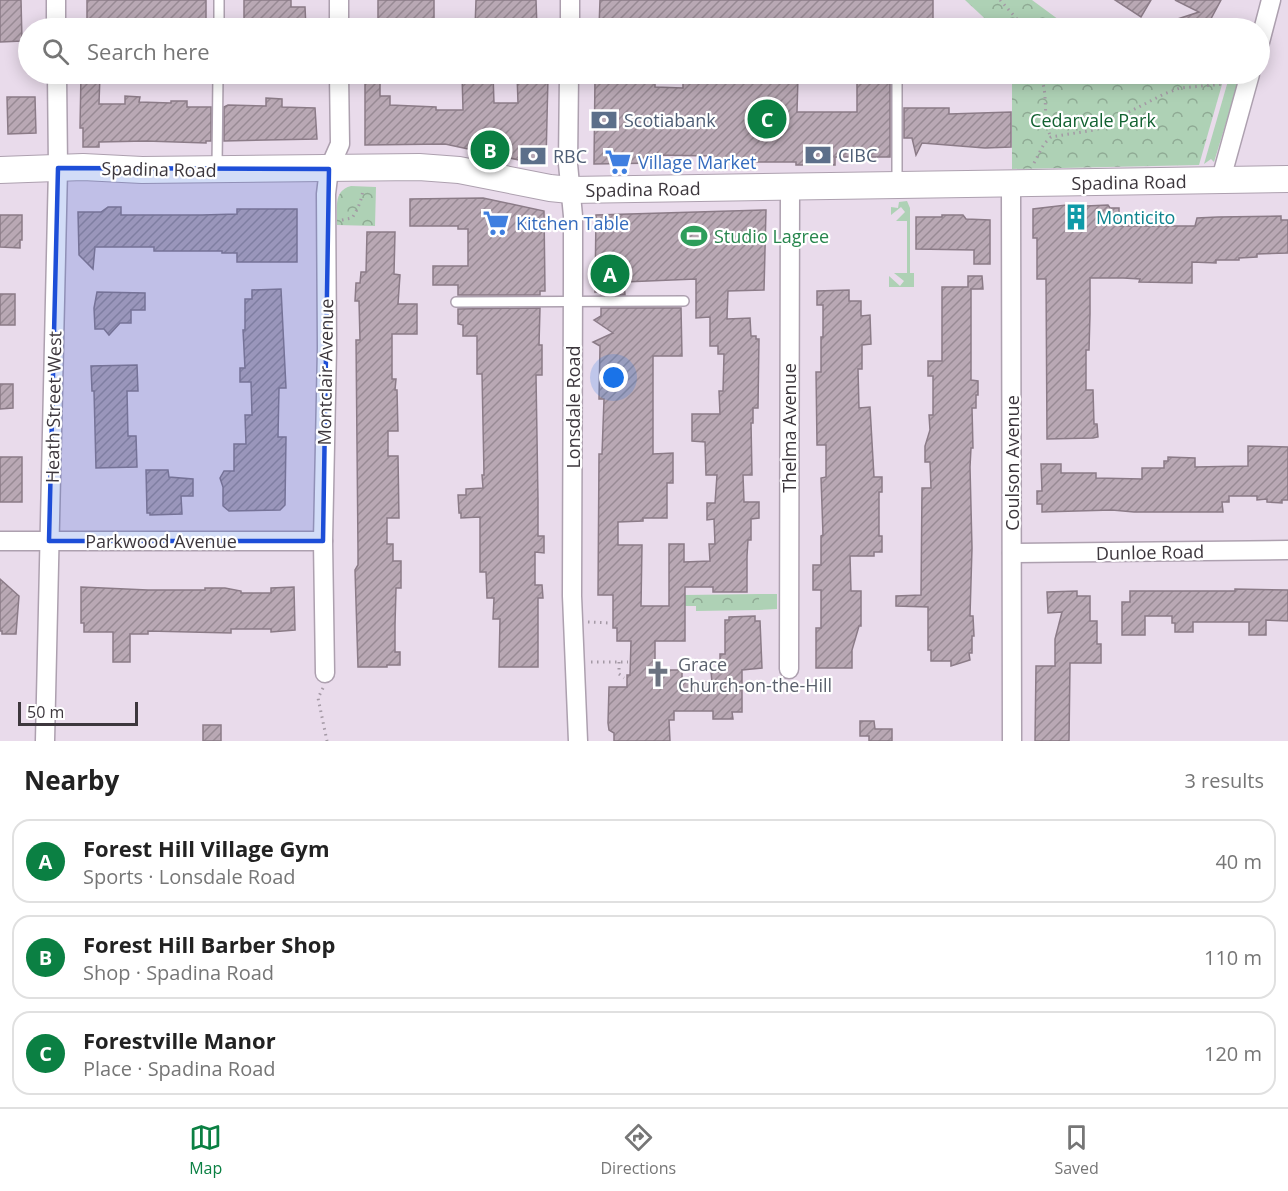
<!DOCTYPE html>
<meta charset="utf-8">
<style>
body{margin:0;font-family:"Open Sans",sans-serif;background:#f2f2f2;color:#222}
.scale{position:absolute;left:18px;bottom:15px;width:120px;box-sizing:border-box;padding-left:6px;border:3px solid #3d373d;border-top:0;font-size:16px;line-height:21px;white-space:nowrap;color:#3d373d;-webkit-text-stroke:4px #fff;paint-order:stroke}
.you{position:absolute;left:614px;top:378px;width:21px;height:21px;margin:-15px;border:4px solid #fff;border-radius:50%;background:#1a73e8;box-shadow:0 0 0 9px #1a73e833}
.badge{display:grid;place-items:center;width:39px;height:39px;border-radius:50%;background:#0b8043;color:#fff;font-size:20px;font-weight:700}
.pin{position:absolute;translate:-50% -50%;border:3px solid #fff;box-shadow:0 2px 6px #0006}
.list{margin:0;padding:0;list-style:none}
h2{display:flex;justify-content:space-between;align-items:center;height:78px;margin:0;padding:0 24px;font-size:26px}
h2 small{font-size:20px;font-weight:400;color:#767676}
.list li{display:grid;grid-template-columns:39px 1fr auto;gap:18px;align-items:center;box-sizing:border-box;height:84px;margin:0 12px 12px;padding:0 12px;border:2px solid #e0e0e0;border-radius:18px}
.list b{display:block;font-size:22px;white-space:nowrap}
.list p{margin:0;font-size:20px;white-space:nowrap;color:#767676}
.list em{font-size:20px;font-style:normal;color:#767676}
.icon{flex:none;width:33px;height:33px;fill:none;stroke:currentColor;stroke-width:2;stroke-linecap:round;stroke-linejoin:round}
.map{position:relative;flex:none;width:1288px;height:741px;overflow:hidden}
.search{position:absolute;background:#fff;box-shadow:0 3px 15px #0003;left:18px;right:18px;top:18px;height:66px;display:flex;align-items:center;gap:15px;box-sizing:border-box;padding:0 21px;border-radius:33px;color:#767676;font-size:22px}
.sheet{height:366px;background:#fff}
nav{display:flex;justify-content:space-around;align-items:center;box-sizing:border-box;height:84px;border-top:2px solid #e0e0e0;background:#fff;font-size:16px;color:#767676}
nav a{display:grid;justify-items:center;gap:3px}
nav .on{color:#0b8043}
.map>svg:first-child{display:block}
.green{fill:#aed1b5}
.forest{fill:url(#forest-crowns)}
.building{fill:url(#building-hatch);stroke:#8b7b87;stroke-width:1.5}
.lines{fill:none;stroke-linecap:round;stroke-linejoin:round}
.lane-casing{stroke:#ada0af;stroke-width:12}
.street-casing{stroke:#ada0af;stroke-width:21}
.secondary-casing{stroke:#ada0af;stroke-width:28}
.path{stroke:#a499a5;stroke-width:3;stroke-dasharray:1.5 4.5;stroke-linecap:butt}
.lane{stroke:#fff;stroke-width:9}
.street{stroke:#fff;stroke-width:18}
.secondary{stroke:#fff;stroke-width:26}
.marked{fill:#1d4ed8;fill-opacity:0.2;stroke:#1d4ed8;stroke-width:4.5;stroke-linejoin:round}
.labels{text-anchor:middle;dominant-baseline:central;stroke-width:4.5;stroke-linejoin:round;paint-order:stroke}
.service-label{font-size:18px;fill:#4e5e75;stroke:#fff;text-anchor:start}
.park-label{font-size:18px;fill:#126131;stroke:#fff}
.shop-label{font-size:18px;fill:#366cbe;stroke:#fff;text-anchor:start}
.street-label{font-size:18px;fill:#3d373d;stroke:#fff}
.culture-label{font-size:18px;fill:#0d838f;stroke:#fff;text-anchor:start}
.leisure-label{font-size:18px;fill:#27864d;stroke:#fff;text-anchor:start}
.worship-label{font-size:18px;fill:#5b616d;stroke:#fff;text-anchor:start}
</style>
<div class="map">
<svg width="1288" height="741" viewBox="0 0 1288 741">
<defs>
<pattern id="forest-crowns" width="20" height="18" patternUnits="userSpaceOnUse" patternTransform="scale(1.5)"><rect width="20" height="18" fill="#aed1b5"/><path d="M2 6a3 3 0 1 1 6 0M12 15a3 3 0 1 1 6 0" fill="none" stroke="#8faa94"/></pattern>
<pattern id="building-hatch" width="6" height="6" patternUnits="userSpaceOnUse" patternTransform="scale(1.5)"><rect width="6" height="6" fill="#b9a8b4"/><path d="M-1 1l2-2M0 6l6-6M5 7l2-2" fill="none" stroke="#988a94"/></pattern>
</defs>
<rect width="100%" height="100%" fill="#e9dbeb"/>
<g class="green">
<polygon points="1230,74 1241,74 1214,162 1211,159 1204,164"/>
<polygon points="907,201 910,208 910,273 914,273 914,287 889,287 889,276 900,286 904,281 894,273 907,273 907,221 896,221 905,212 901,207 891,215 891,207 898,208 899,202"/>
<polygon points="759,594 777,594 777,609 759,610"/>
</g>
<g class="forest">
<polygon points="965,0 1032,0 1070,28 995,28"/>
<polygon points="1012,74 1225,74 1199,165 1012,169"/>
<path d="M351,186L376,187L375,226L337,225C338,210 332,191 351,186Z"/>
<polygon points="759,594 759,610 696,611 696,606 684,606 684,595"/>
</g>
<g class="building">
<polygon points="0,0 21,0 22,41 0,42"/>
<rect x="87" y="0" width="119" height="28"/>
<polygon points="244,0 291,0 291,7 305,7 306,28 244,28"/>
<rect x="378" y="0" width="56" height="28"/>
<polygon points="476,0 536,0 537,28 475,28"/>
<polygon points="600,0 933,0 933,28 904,28 904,26 843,28 599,28"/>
<polygon points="1115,0 1151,0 1141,17"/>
<polygon points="1175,0 1221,0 1206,28 1157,28 1156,26 1199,12"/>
<polygon points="81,74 100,74 99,104 125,104 125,96 140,97 139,102 171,103 171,101 187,101 187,107 211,107 211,141 206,141 206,143 146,141 99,142 99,147 83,147 83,128 80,128"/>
<polygon points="462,74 493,74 494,103 518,103 517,74 548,77 546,161 542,165 445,144 365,145 365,77 380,77 380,96 390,96 390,105 436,107 436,110 463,110"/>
<polygon points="857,74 890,74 890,157 835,157 835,165 796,165 796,162 712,162 712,156 656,155 657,163 594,164 595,77 614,76 614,78 642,78 643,76 655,76 655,87 683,88 683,79 798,77 797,112 857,112"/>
<polygon points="7,97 35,97 36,133 8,134"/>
<polygon points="266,98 282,99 282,107 315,108 317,139 224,141 224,107 228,105 266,106"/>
<polygon points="904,108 949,108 949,114 1011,112 1011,147 985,148 922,143 916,155 912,138 904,138"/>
<polygon points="483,198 544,211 545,291 540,291 540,295 458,295 458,285 433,285 433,266 468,266 468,229 458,229 458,226 410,226 410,199"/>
<polygon points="1066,205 1067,209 1085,209 1086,206 1108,205 1110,208 1119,208 1119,226 1195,226 1197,218 1218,217 1281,216 1281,220 1288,220 1288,253 1257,254 1257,257 1239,258 1239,260 1216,260 1216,263 1192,262 1192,283 1139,282 1140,279 1123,278 1090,278 1090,314 1089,350 1086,350 1086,390 1093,390 1094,424 1097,424 1098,437 1093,438 1047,439 1046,279 1037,279 1037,238 1033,238 1033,209"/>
<polygon points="108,207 121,207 121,215 202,215 237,214 237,209 297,209 297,262 237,262 237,253 222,253 222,251 154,251 154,247 95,247 93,269 79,255 78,212 101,212"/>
<polygon points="766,210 764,290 728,291 727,319 750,318 751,336 756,336 756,339 759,339 758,408 753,408 753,423 751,423 752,475 743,475 744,502 759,502 759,518 751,519 751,540 748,540 747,556 747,592 713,592 713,587 685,587 685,641 655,641 655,670 682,670 682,682 712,682 711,672 720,672 720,654 725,654 725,620 729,620 729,617 755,616 755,621 760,621 762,668 742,670 742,712 732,712 733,719 713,719 713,711 674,711 674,720 669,720 670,741 614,741 614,733 609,730 608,723 609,687 627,687 627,675 630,675 631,641 617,641 617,628 613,628 613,595 598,595 599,454 602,454 604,399 599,399 600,346 593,342 613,333 594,320 601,316 601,308 681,308 682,356 653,356 653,454 673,453 673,483 667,483 667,518 643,518 643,521 618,522 618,545 642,545 641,606 669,606 669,544 684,544 684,562 710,561 709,544 715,544 714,519 707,520 707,503 715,503 717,475 706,475 705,442 692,441 692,414 720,414 719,391 723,391 724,354 718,354 718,346 710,346 710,317 696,318 696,279 624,282 625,295 601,295 601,292 595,292 596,215"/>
<polygon points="0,215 22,215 22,240 20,240 20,248 0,247"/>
<polygon points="942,215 963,215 966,219 990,220 990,264 974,264 974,250 916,249 916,217 942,217"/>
<polygon points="367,232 395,232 394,274 400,275 398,304 417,304 417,334 392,334 392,379 396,379 395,390 397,390 398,431 388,431 388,456 398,456 399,518 387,518 387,544 393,544 393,561 401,561 401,588 396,588 395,625 395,652 400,652 400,665 387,665 387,667 358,667 355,570 358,565 358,550 356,340 360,340 359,301 355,301 356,283 360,283 361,272 366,272"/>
<polygon points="968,276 982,276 983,289 971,289 971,380 978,381 978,395 976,395 976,408 972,408 973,448 971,448 970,467 972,548 970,616 973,616 974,636 972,636 972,653 969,653 970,660 951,666 951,661 931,661 931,650 928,650 928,607 896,606 896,596 921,595 922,488 931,488 930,462 925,462 925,446 930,430 929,415 933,415 933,376 928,376 928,361 942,361 942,287 968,287"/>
<polygon points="281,289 286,388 279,388 278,437 286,437 285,505 280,510 229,511 223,506 223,487 220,478 224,471 234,471 234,444 246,444 245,415 252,415 251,382 240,382 240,368 245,368 243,330 245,330 245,299 252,299 252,290"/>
<polygon points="849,290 849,301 861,301 861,316 870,315 871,344 862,345 862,369 858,369 859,408 870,407 874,477 882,477 882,492 879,492 879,536 882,536 882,552 874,552 874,556 850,556 851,591 861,591 861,626 859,626 852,650 852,668 816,668 816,628 821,628 821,590 813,590 813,565 821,565 821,536 823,535 821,478 826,477 826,445 817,445 816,372 821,372 821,337 823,337 823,305 817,305 817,291"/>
<polygon points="97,292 145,293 145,310 131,310 131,323 120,323 109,335 104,329 95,329 94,308"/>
<rect x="0" y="294" width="15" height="31"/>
<polygon points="540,308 539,345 542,345 542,375 536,375 538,500 538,536 544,536 544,553 535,552 535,585 542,585 543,598 538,598 538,667 499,667 500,619 493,619 494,598 487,598 486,572 480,572 480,517 461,518 461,513 459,513 458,495 466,495 466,489 483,488 482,475 484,475 482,374 477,374 477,336 463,336 463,325 458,324 458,309"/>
<polygon points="137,365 138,391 127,391 128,436 136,436 137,467 96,468 94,391 92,391 91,366"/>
<polygon points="0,384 13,384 13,408 0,409"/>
<polygon points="1248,446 1288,447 1288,500 1282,500 1282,503 1267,502 1267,499 1257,500 1257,496 1229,496 1229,502 1222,502 1223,512 1134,512 1112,510 1042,512 1042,504 1037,504 1037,491 1042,491 1041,464 1061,464 1061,473 1096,473 1096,478 1142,479 1142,468 1164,468 1164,461 1168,461 1168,457 1195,458 1195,467 1248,466"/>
<rect x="0" y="457" width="22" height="45"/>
<polygon points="146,470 168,470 169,477 193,479 193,496 181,496 182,514 150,515 150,513 147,513"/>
<polygon points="0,579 19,596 16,634 2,634 2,631 0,631"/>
<polygon points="81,587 148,590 205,590 205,588 225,588 241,591 241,593 271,593 271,588 294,587 295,630 271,632 271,629 231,629 231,633 148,631 148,634 130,634 130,662 113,662 113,632 84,632 84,623 81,623"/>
<polygon points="1235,589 1288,590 1288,621 1266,620 1266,635 1249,635 1249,622 1193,622 1193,632 1175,632 1175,623 1172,623 1172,616 1145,616 1145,635 1122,635 1122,602 1130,602 1130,591 1235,591"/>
<polygon points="1077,591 1077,596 1090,596 1090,621 1097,621 1097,644 1101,644 1101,663 1070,663 1069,741 1035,741 1036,666 1055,666 1055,639 1062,612 1048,613 1047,592"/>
<polygon points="860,721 874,721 875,729 892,729 892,741 869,741 869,736 860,736"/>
<rect x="203" y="725" width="18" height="16"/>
</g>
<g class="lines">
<g class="lane-casing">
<g id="lane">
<polyline points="219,28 219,0"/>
<polyline points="897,74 897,184"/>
<polyline points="217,167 218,74"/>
<polyline points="456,302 684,301"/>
</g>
</g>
<g class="street-casing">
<g id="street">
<polyline points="56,0 56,28"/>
<polyline points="339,28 339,0"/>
<polyline points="570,28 570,0"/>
<polyline points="1260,42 1271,0"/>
<polyline points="569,74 568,164 573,216 573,277 572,596 578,741"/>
<polyline points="1221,179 1250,74"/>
<polyline points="1011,184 1012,741"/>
<polyline points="0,541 323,541"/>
<polyline points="1012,553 1288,550"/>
<polyline points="789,669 790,186"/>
<polyline points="325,673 323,541 327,348 326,194 329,169 340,144 339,74"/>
<polyline points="45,741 58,168 57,74"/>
</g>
</g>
<g class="secondary-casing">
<path id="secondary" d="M0,170L83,167L142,170L419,167L459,170L550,188L570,190C810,188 1049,182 1288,179"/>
</g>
<g class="path">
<polyline points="1000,0 1025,28"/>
<path d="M1039,74C1050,93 1041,117 1051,137"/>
<polyline points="1034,163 1044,144 1051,137 1094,130 1164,94 1180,88 1225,84"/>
<path d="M342,220L352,218C358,209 362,199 363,189"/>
<polyline points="588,622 610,623"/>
<polyline points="591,662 628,662"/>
<polyline points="619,662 619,674 624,678"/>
<polyline points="323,688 318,698 327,741"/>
</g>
<use href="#lane" class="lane"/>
<use href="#street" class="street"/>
<use href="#secondary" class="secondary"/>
</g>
<path class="marked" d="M58,168L329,169L323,541H49Z"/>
<defs>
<g id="bank-bare" transform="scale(2.07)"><path d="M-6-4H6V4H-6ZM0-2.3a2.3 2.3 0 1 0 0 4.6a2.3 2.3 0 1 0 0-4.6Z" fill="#5c6f8a" stroke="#fff" stroke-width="2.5" paint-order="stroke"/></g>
<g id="supermarket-bare" transform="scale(2.07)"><path d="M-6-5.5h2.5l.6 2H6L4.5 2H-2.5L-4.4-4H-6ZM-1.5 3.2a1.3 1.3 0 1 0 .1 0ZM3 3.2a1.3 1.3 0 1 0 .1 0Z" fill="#3f7fe0" stroke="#fff" stroke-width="2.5" paint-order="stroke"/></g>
<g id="building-bare" transform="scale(2.07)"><path d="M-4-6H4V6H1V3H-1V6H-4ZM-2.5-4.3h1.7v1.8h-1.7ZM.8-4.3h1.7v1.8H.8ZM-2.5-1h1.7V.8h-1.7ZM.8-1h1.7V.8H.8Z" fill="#0f9aa8" stroke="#fff" stroke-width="2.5" paint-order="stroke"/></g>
<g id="stadium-bare" transform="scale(2.07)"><path d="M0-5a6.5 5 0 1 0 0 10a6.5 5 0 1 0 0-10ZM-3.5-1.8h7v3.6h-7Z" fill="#2e9e5b" stroke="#fff" stroke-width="2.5" paint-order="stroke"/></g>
<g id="church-bare" transform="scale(2.07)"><path d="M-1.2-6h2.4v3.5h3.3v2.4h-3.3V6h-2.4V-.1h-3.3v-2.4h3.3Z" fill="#6b7280" stroke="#fff" stroke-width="2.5" paint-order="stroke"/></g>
</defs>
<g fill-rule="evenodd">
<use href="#bank-bare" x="604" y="120"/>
<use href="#bank-bare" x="818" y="155"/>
<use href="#bank-bare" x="533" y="156"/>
<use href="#supermarket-bare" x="618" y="162"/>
<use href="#building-bare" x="1076" y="217"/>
<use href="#supermarket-bare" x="496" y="223"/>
<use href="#stadium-bare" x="694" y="236"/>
<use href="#church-bare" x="658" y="674"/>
</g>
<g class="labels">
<g class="service-label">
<text x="624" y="120">Scotiabank</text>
<text x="838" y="155">CIBC</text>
<text x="553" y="156">RBC</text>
</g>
<g class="park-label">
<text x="1093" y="120">Cedarvale Park</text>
</g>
<g class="shop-label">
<text x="638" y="162">Village Market</text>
<text x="516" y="223">Kitchen Table</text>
</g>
<g class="street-label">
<text transform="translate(159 169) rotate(1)">Spadina Road</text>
<text transform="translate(1129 182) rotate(-1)">Spadina Road</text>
<text transform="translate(643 189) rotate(-1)">Spadina Road</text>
<text transform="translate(325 372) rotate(-89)">Montclair Avenue</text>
<text transform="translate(53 407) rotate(-89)">Heath Street West</text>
<text transform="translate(573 407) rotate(-90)">Lonsdale Road</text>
<text transform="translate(789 428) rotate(-90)">Thelma Avenue</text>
<text transform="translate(1012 463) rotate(-90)">Coulson Avenue</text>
<text x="161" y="541">Parkwood Avenue</text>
<text transform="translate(1150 552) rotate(-1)">Dunloe Road</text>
</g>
<g class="culture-label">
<text x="1096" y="217">Monticito</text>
</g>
<g class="leisure-label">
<text x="714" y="236">Studio Lagree</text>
</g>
<g class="worship-label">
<text x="678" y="664">Grace<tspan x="678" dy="21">Church-on-the-Hill</tspan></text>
</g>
</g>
</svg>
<div class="scale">50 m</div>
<div class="you"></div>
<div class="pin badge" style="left:610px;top:274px">A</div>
<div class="pin badge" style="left:490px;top:150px">B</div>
<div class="pin badge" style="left:767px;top:119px">C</div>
<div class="search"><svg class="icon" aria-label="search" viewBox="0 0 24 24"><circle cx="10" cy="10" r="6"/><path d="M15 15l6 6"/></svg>Search here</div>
</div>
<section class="sheet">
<h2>Nearby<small>3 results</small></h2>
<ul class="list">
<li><span class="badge">A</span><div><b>Forest Hill Village Gym</b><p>Sports · Lonsdale Road</p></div><em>40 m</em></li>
<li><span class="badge">B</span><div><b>Forest Hill Barber Shop</b><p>Shop · Spadina Road</p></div><em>110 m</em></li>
<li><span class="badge">C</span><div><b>Forestville Manor</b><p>Place · Spadina Road</p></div><em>120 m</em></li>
</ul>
</section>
<nav>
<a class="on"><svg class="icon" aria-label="map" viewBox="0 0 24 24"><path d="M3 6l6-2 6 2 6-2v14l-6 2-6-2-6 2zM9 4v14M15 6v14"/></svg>Map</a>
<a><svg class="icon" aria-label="directions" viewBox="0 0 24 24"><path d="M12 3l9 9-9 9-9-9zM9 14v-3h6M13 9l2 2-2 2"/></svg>Directions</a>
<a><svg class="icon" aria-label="saved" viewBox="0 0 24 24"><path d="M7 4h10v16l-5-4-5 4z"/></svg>Saved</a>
</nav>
